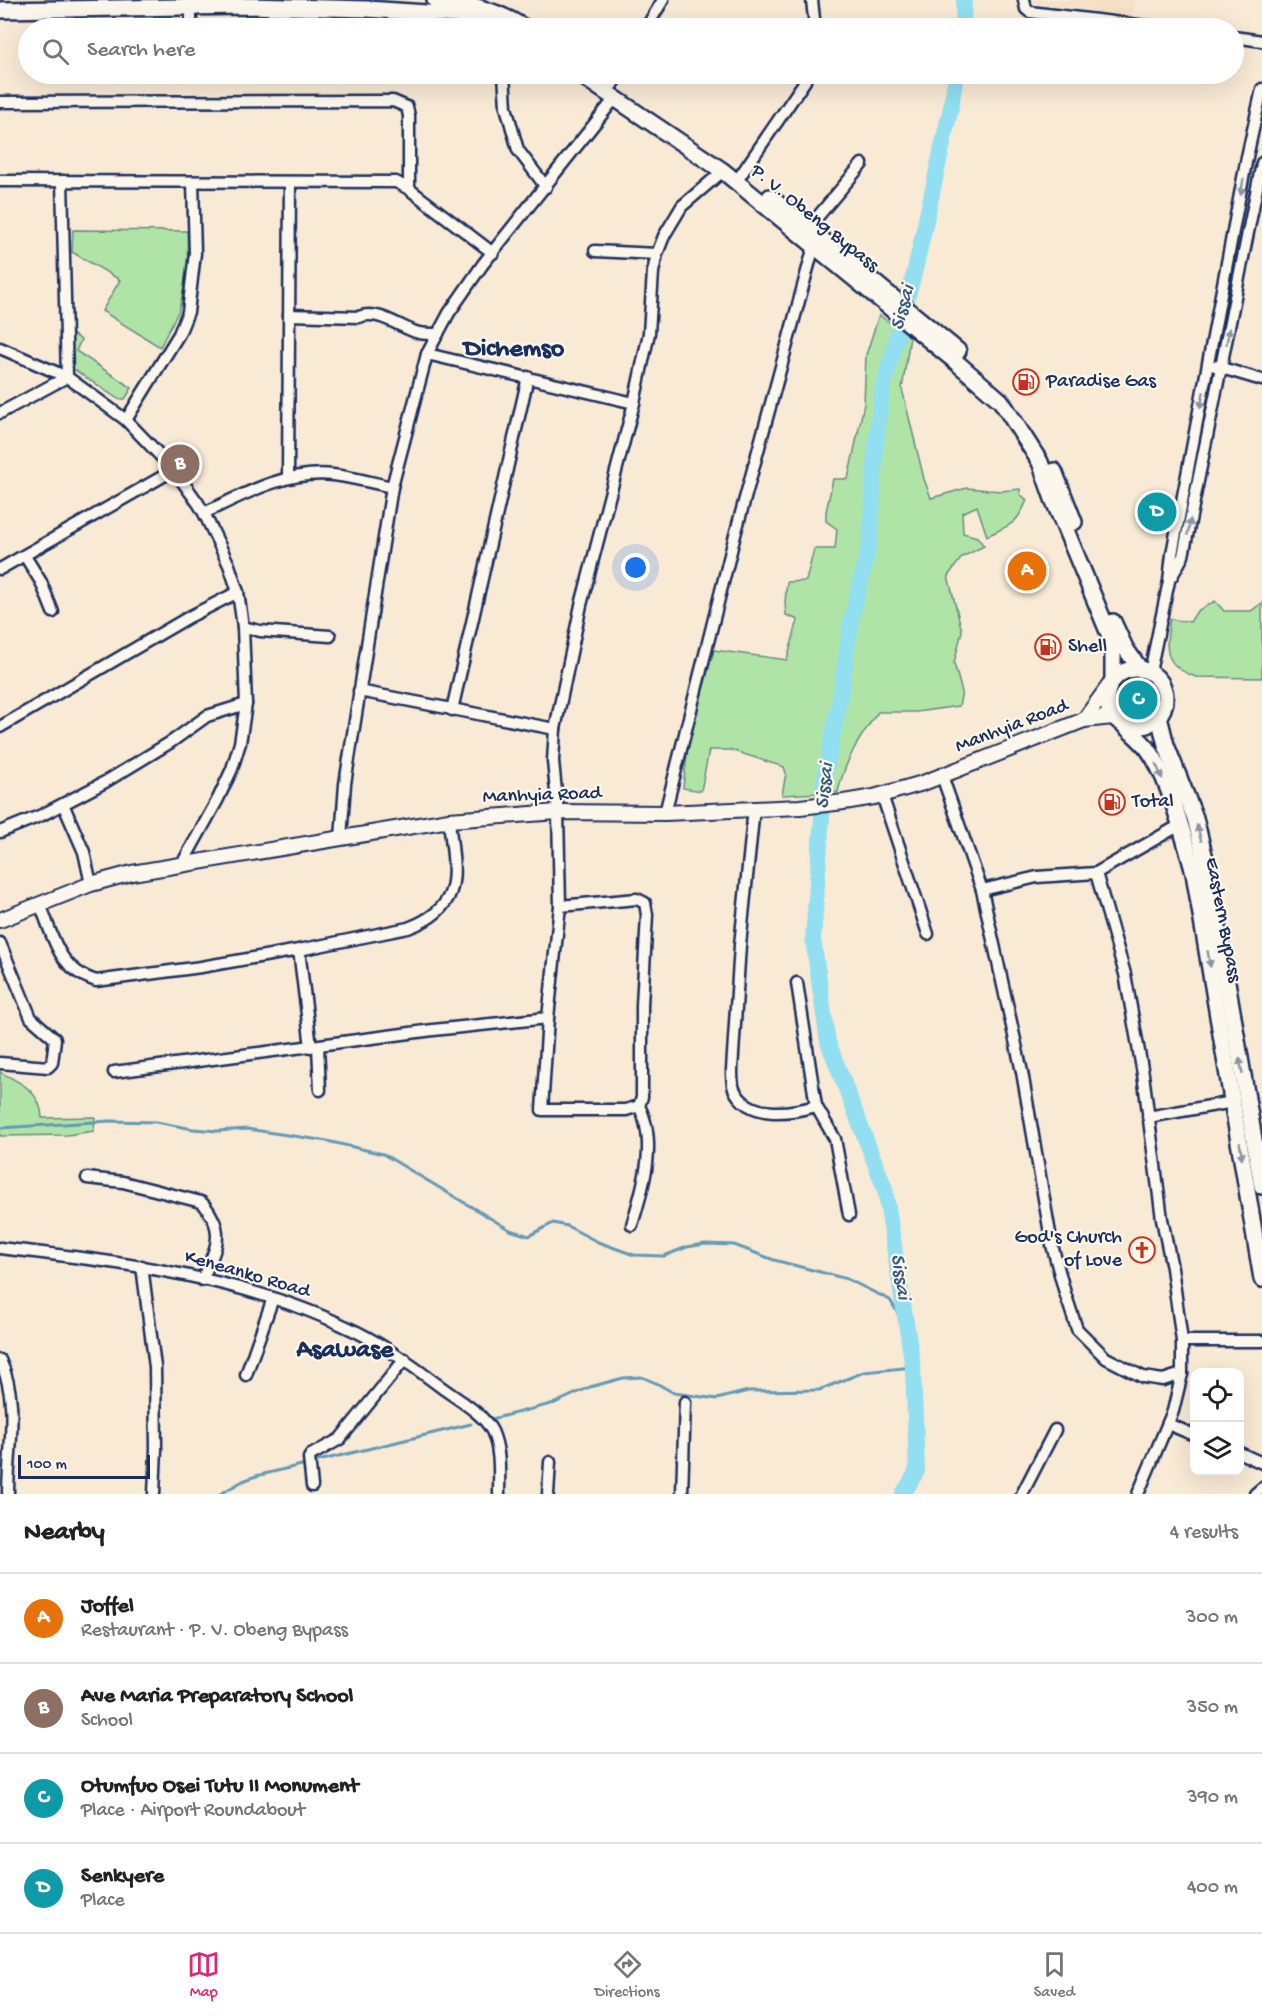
<!DOCTYPE html>
<meta charset="utf-8">
<style>
body{margin:0;font-family:"Gochi Hand",sans-serif;background:#f2f2f2;color:#222}
.controls{position:absolute;right:18px;bottom:18px;display:grid;overflow:hidden;border-radius:12px;box-shadow:0 6px 24px #0002}
.controls button{width:54px;height:54px;display:grid;place-items:center;padding:0;border:0;border-bottom:2px solid #e0e0e0;background:#fff;color:#222;font:30px sans-serif}
.scale{position:absolute;left:18px;bottom:15px;width:132px;box-sizing:border-box;padding-left:6px;border:3px solid #1b2f5e;border-top:0;font-size:16px;line-height:21px;white-space:nowrap;color:#1b2f5e;-webkit-text-stroke:4px #fbf7ec;paint-order:stroke}
.you{position:absolute;left:636px;top:568px;width:21px;height:21px;margin:-15px;border:4px solid #fff;border-radius:50%;background:#1a73e8;box-shadow:0 0 0 9px #1a73e833}
.badge{display:grid;place-items:center;width:39px;height:39px;border-radius:50%;background:#db2777;color:#fff;font-size:20px;font-weight:700}
.pin{position:absolute;translate:-50% -50%;border:3px solid #fff;box-shadow:0 2px 6px #0006}
.list{margin:0;padding:0;list-style:none}
h2{display:flex;justify-content:space-between;align-items:center;height:78px;margin:0;padding:0 24px;font-size:26px}
h2 small{font-size:20px;font-weight:400;color:#767676}
.list li{display:grid;grid-template-columns:39px 1fr auto;gap:18px;align-items:center;box-sizing:border-box;height:90px;padding:0 24px;border-top:2px solid #e0e0e0}
.list b{display:block;font-size:22px;white-space:nowrap}
.list p{margin:0;font-size:20px;white-space:nowrap;color:#767676}
.list em{font-size:20px;font-style:normal;color:#767676}
.icon{flex:none;width:33px;height:33px;fill:none;stroke:currentColor;stroke-width:2;stroke-linecap:round;stroke-linejoin:round}
.map{position:relative;flex:none;width:1262px;height:1494px;overflow:hidden}
.search{position:absolute;background:#fff;box-shadow:0 6px 24px #0002;left:18px;right:18px;top:18px;height:66px;display:flex;align-items:center;gap:15px;box-sizing:border-box;padding:0 21px;border-radius:33px;color:#767676;font-size:22px}
.sheet{height:438px;background:#fff}
nav{display:flex;justify-content:space-around;align-items:center;box-sizing:border-box;height:84px;border-top:2px solid #e0e0e0;background:#fff;font-size:16px;color:#767676}
nav a{display:grid;justify-items:center;gap:3px}
nav .on{color:#db2777}
.map>svg:first-child{display:block}
.built{fill:#f8e1c7}
.green{fill:#b0e4a6;stroke:#668a82;stroke-width:1.5}
.lines{fill:none;stroke-linecap:round;stroke-linejoin:round}
.stream{stroke:#6299b6;stroke-width:3}
.river{stroke:#91dff0;stroke-width:16}
.minor-casing{stroke:#1b2f5e;stroke-width:15}
.major-casing{stroke:#1b2f5e;stroke-width:18}
.highway-casing{stroke:#1b2f5e;stroke-width:20}
.minor{stroke:#fbf7ec;stroke-width:10}
.major{stroke:#fbf7ec;stroke-width:14}
.highway{stroke:#fbf7ec;stroke-width:15}
.oneway{fill:#8b93a5}
.labels{text-anchor:middle;dominant-baseline:central;stroke-width:4.5;stroke-linejoin:round;paint-order:stroke}
.street-label{font-size:20px;fill:#1b2f5e;stroke:#fbf7ec}
.poi-label{font-size:20px;fill:#1b2f5e;stroke:#fbf7ec;text-anchor:start}
.water-label{font-size:21px;font-style:italic;fill:#385b82;stroke:#fbf7ec}
.district-label{font-size:26px;font-weight:bold;fill:#1b2f5e;stroke:#fbf7ec}
</style>
<div class="map">
<svg width="1262" height="1494" viewBox="0 0 1262 1494">
<rect width="100%" height="100%" fill="#f9ead6"/>
<filter id="ink" filterUnits="userSpaceOnUse"><feTurbulence type="fractalNoise" baseFrequency=".0167" numOctaves="2"/><feDisplacementMap in="SourceGraphic" scale="12" xChannelSelector="R" yChannelSelector="G"/><feConvolveMatrix kernelMatrix="1 2 1 2 8 2 1 2 1" color-interpolation-filters="sRGB"/></filter>
<g filter="url(#ink)">
<polygon class="built" points="1031,0 1135,0 1132,23 1093,19 1094,10 1031,2"/>
<g class="green">
<polygon points="73,230 187,231 188,269 179,310 160,347 102,311 120,280 72,252"/>
<path d="M879,315L910,337L902,389L924,479L931,498L967,488L1001,491L1020,489V494L1027,500C1017,525 1010,525 987,536L977,506L962,513L963,533L977,537L984,546L962,557L948,576L962,631L954,663L962,692L959,706L916,712H878C858,740 846,758 838,792L782,795L786,773L784,767L731,750H709L701,791L683,788L689,739L714,650L787,660L798,620L786,615L785,602L787,582L806,581L814,549H835L837,529L826,521V512L833,479H848L864,404L866,355Z"/>
<polygon points="70,332 81,340 76,351 132,388 125,399 118,399 72,368 68,354"/>
<path d="M1215,601L1224,611H1251L1262,603V678L1196,677C1163,666 1165,649 1170,619L1190,622L1197,611Z"/>
<circle cx="1133" cy="698" r="23"/>
<path d="M0,1072C22,1083 41,1092 42,1118L95,1117L94,1131L67,1135L0,1136Z"/>
</g>
<g class="lines">
<g class="stream">
<polyline points="0,1128 110,1121 156,1122 193,1129 218,1131 247,1129 327,1141 383,1154 510,1230 529,1236 553,1223 567,1226 598,1242 634,1255 664,1256 687,1247 705,1244 734,1245 774,1260 847,1279 890,1300 907,1328"/>
<polyline points="492,1419 555,1403 590,1387 623,1378 642,1377 658,1384 674,1393 717,1399 748,1391 819,1390 864,1372 913,1367"/>
<polyline points="220,1494 243,1481 256,1476 471,1424"/>
</g>
<g class="river">
<polyline points="963,28 964,0"/>
<polyline points="903,1494 917,1471 913,1367 885,1189 828,1042 813,939 825,776 840,698 852,616 870,542 876,443 882,392 915,270 951,107 956,74"/>
</g>
<g class="minor-casing">
<g id="minor">
<polyline points="812,0 815,28"/>
<polyline points="1024,0 1026,9 1030,12 1163,28"/>
<polyline points="191,8 191,28"/>
<polyline points="646,28 663,0"/>
<polyline points="1234,37 1262,41"/>
<polyline points="504,74 506,107 518,150 546,187"/>
<polyline points="612,85 619,74"/>
<polyline points="0,102 393,101 407,107 409,116 409,189"/>
<polyline points="0,181 396,182 409,189 493,253"/>
<polyline points="736,182 805,81 807,74"/>
<polyline points="809,227 862,164"/>
<polyline points="595,251 657,254"/>
<path d="M289,315L359,317C379,309 400,328 419,333C425,334 432,334 438,334"/>
<polyline points="0,348 67,377 126,420 174,470 198,503 204,513 229,565 238,592 243,627 246,704 240,743 232,769 218,799 181,866"/>
<polyline points="427,354 634,403"/>
<polyline points="1215,366 1262,380"/>
<polyline points="0,413 67,377 62,181"/>
<polyline points="126,420 179,334 188,312 195,253 193,182"/>
<polyline points="288,478 290,182"/>
<path d="M204,513C244,494 287,470 333,475C352,477 373,483 392,487"/>
<polyline points="25,556 41,582 53,612"/>
<polyline points="0,569 174,470"/>
<polyline points="1172,576 1183,556 1262,163"/>
<polyline points="243,627 260,631 330,636"/>
<polyline points="1150,672 1169,581 1172,554 1247,157 1262,89"/>
<polyline points="359,691 555,729"/>
<polyline points="452,710 528,377"/>
<polyline points="0,727 189,617 238,592"/>
<polyline points="942,776 982,890 1022,1072 1052,1245 1065,1293 1077,1329 1106,1358 1143,1377 1163,1380 1182,1374"/>
<polyline points="882,795 928,934"/>
<polyline points="63,804 84,852 91,884"/>
<path d="M754,808L740,945L732,1070C732,1076 732,1084 734,1089C748,1120 791,1113 816,1106L835,1139L849,1215"/>
<polyline points="665,813 735,535 814,246"/>
<polyline points="0,832 42,815 105,782 171,742 207,716 246,704"/>
<polyline points="341,838 345,784 392,487 427,354 449,313 483,264 615,98"/>
<polyline points="1096,873 1125,974 1143,1074 1162,1219 1172,1268 1182,1341 1182,1374 1173,1411 1138,1494"/>
<polyline points="982,890 1037,877 1096,873 1180,825"/>
<path d="M40,904C54,938 57,968 96,981L201,967L299,950L408,928C467,906 454,871 449,820"/>
<polyline points="560,906 637,899 645,903 647,915 642,1005 642,1097 639,1106 626,1110 542,1110 548,1018 560,906 558,812 553,761 555,729 581,605 634,403 649,333 653,272 657,254 664,236 682,206 723,171"/>
<polyline points="0,943 31,1018 55,1039 52,1063 48,1067 0,1063"/>
<polyline points="299,950 311,1047"/>
<polyline points="797,983 816,1106"/>
<polyline points="318,1046 320,1090"/>
<polyline points="114,1072 433,1030 548,1018"/>
<polyline points="1148,1117 1233,1102"/>
<path d="M87,1178L123,1182L201,1202C209,1209 209,1212 214,1221C223,1241 210,1261 202,1280"/>
<path d="M632,1225C643,1187 658,1143 639,1106"/>
<path d="M0,1248C121,1262 247,1277 357,1332C387,1347 414,1367 441,1387C457,1399 483,1413 492,1431C501,1451 499,1473 499,1494"/>
<polyline points="142,1266 155,1367 156,1449 154,1494"/>
<polyline points="1182,1341 1262,1341"/>
<path d="M0,1360C20,1402 8,1449 8,1494"/>
<polyline points="246,1375 273,1298"/>
<polyline points="1168,1424 1194,1435"/>
<polyline points="1240,1453 1262,1463"/>
<polyline points="312,1486 309,1458 311,1455 340,1439 405,1359"/>
<polyline points="548,1494 550,1462"/>
<polyline points="682,1494 685,1402"/>
<polyline points="1022,1494 1055,1430"/>
<polyline points="1255,1494 1262,1488"/>
</g>
</g>
<g class="major-casing">
<g id="major">
<polyline points="1084,720 1108,687"/>
<polyline points="0,920 91,884 132,873 449,820 558,812 665,813 800,807 844,802 874,797 923,783 1084,720 1113,717"/>
</g>
</g>
<g class="highway-casing">
<g id="highway">
<path d="M435,0C468,3 496,10 525,28"/>
<polyline points="0,10 244,6 367,9 456,15 476,19 496,28"/>
<polyline points="579,74 723,171 955,361 1001,401 1040,462 1053,499 1109,634 1113,650 1113,679"/>
<polyline points="770,197 958,351"/>
<polyline points="1054,471 1074,522"/>
<polyline points="1113,622 1125,648 1140,669"/>
<circle cx="1136" cy="698" r="29"/>
<polyline points="1159,717 1166,745 1195,818 1208,871 1262,1186"/>
<path d="M1124,725C1132,733 1141,740 1148,749C1169,777 1184,838 1194,873L1262,1279"/>
</g>
</g>
<use href="#minor" class="minor"/>
<use href="#major" class="major"/>
<use href="#highway" class="highway"/>
</g>
<defs><path id="oneway-solid" d="M-6-.8H1V-3.2L6.5 0L1 3.2V.8H-6Z" transform="scale(1.5)"/></defs>
<g class="oneway">
<use href="#oneway-solid" transform="translate(1242 187) rotate(100)"/>
<use href="#oneway-solid" transform="translate(1228 336) rotate(-79)"/>
<use href="#oneway-solid" transform="translate(1202 400) rotate(101)"/>
<use href="#oneway-solid" transform="translate(1189 527) rotate(-79)"/>
<use href="#oneway-solid" transform="translate(1159 771) rotate(66)"/>
<use href="#oneway-solid" transform="translate(1199 833) rotate(-105)"/>
<use href="#oneway-solid" transform="translate(1209 959) rotate(80)"/>
<use href="#oneway-solid" transform="translate(1241 1066) rotate(-100)"/>
<use href="#oneway-solid" transform="translate(1241 1151) rotate(81)"/>
</g>
</g>
<defs>
<g id="fuel-ring" transform="scale(1.35)"><circle r="9.5" fill="#fbf7ec" stroke="#c8321e" stroke-width="1.5"/><path d="M-5.5-6h7V0h2V4h1.3V-2.5L3-4.5l.8-.8L6-3V5H2.5V1h-1V6h-7ZM-4.2-4.7v3.2H.2V-4.7Z" fill="#c8321e"/></g>
<g id="church-ring" transform="scale(1.35)"><circle r="9.5" fill="#fbf7ec" stroke="#c8321e" stroke-width="1.5"/><path d="M-1.2-6h2.4v3.5h3.3v2.4h-3.3V6h-2.4V-.1h-3.3v-2.4h3.3Z" fill="#c8321e"/></g>
</defs>
<g fill-rule="evenodd">
<use href="#fuel-ring" x="1026" y="382"/>
<use href="#fuel-ring" x="1048" y="647"/>
<use href="#fuel-ring" x="1112" y="802"/>
<use href="#church-ring" x="1142" y="1250"/>
</g>
<g class="labels">
<g class="street-label">
<text transform="translate(814 219) rotate(39)">P. V. Obeng Bypass</text>
<text transform="translate(1012 727) rotate(-21)">Manhyia Road</text>
<text transform="translate(542 796) rotate(-2)">Manhyia Road</text>
<text transform="translate(1222 920) rotate(79)">Eastern Bypass</text>
<text transform="translate(247 1275) rotate(16)">Keneanko Road</text>
</g>
<g class="poi-label">
<text x="1046" y="382">Paradise Gas</text>
<text x="1068" y="647">Shell</text>
<text x="1132" y="802">Total</text>
<text x="1122" y="1238" text-anchor="end">God's Church<tspan x="1122" dy="23">of Love</tspan></text>
</g>
<g class="water-label">
<text transform="translate(904 308) rotate(-75)">Sissai</text>
<text transform="translate(826 786) rotate(-84)">Sissai</text>
<text transform="translate(899 1277) rotate(81)">Sissai</text>
</g>
<g class="district-label">
<text x="514" y="350">Dichemso</text>
<text x="345" y="1351">Asawase</text>
</g>
</g>
</svg>
<div class="controls">
<button><svg class="icon" aria-label="locate" viewBox="0 0 24 24"><circle cx="12" cy="12" r="6"/><path d="M12 2v4M12 18v4M2 12h4M18 12h4"/></svg></button>
<button><svg class="icon" aria-label="layers" viewBox="0 0 24 24"><path d="M12 4l9 5-9 5-9-5zM3 14l9 5 9-5"/></svg></button>
</div>
<div class="scale">100 m</div>
<div class="you"></div>
<div class="pin badge" style="left:1027px;top:571px;background:#e8710a">A</div>
<div class="pin badge" style="left:180px;top:464px;background:#8d6e63">B</div>
<div class="pin badge" style="left:1138px;top:700px;background:#0f9aa8">C</div>
<div class="pin badge" style="left:1157px;top:512px;background:#0f9aa8">D</div>
<div class="search"><svg class="icon" aria-label="search" viewBox="0 0 24 24"><circle cx="10" cy="10" r="6"/><path d="M15 15l6 6"/></svg>Search here</div>
</div>
<section class="sheet">
<h2>Nearby<small>4 results</small></h2>
<ul class="list">
<li><span class="badge" style="background:#e8710a">A</span><div><b>Joffel</b><p>Restaurant · P. V. Obeng Bypass</p></div><em>300 m</em></li>
<li><span class="badge" style="background:#8d6e63">B</span><div><b>Ave Maria Preparatory School</b><p>School</p></div><em>350 m</em></li>
<li><span class="badge" style="background:#0f9aa8">C</span><div><b>Otumfuo Osei Tutu II Monument</b><p>Place · Airport Roundabout</p></div><em>390 m</em></li>
<li><span class="badge" style="background:#0f9aa8">D</span><div><b>Senkyere</b><p>Place</p></div><em>400 m</em></li>
</ul>
</section>
<nav>
<a class="on"><svg class="icon" aria-label="map" viewBox="0 0 24 24"><path d="M3 6l6-2 6 2 6-2v14l-6 2-6-2-6 2zM9 4v14M15 6v14"/></svg>Map</a>
<a><svg class="icon" aria-label="directions" viewBox="0 0 24 24"><path d="M12 3l9 9-9 9-9-9zM9 14v-3h6M13 9l2 2-2 2"/></svg>Directions</a>
<a><svg class="icon" aria-label="saved" viewBox="0 0 24 24"><path d="M7 4h10v16l-5-4-5 4z"/></svg>Saved</a>
</nav>
